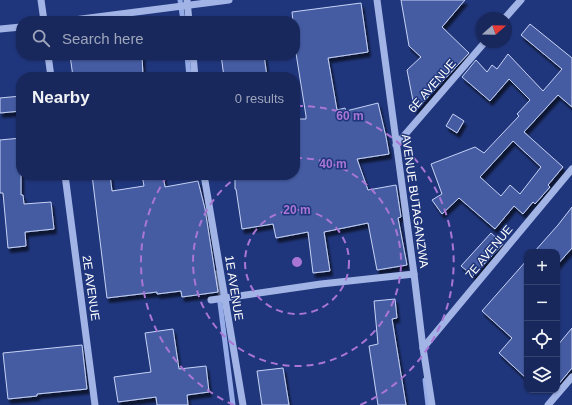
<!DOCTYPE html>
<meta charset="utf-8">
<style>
body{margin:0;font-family:Arial,sans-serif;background:#253466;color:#f1f3f6}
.controls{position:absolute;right:12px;bottom:12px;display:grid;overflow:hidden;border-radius:8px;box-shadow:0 1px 3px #0004}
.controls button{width:36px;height:36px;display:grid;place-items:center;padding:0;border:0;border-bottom:1px solid #364472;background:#18285d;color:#f1f3f6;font:20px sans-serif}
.compass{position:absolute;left:476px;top:12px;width:36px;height:36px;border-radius:50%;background:#18285d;box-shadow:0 1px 3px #0004;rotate:70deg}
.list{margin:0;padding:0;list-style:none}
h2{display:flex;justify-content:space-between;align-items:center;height:52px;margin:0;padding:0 16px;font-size:17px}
h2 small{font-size:13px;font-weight:400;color:#9fa6bc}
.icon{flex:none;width:22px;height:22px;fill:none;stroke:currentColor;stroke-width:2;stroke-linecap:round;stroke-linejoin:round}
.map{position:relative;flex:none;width:572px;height:405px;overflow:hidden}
.search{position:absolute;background:#18285d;box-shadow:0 1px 3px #0004;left:16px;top:16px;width:284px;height:44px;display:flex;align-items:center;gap:10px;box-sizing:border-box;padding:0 14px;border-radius:16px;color:#9fa6bc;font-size:15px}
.panel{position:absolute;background:#18285d;box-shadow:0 1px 3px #0004;left:16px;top:72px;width:284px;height:108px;border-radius:16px}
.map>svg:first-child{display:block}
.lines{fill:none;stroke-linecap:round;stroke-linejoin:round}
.stream{stroke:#96ace8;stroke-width:5}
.building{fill:#455ca3;stroke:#c6d2f5;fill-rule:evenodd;filter:url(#shadow)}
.minor{stroke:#a2b4e6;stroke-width:7}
.ring{fill:none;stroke:#a976d5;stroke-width:2;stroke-dasharray:7 5}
.labels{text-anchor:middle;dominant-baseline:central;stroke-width:3;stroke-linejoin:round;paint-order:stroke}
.street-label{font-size:12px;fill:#fff;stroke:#20367c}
.centre{fill:#a976d5;stroke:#20367c;stroke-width:2}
.ring-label{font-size:12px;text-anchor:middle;font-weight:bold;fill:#a976d5;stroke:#20367c;stroke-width:3;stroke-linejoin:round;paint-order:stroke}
</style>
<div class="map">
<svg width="572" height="405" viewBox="0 0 572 405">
<defs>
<filter id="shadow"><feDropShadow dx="2.5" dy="4.5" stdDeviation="1" flood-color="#0009"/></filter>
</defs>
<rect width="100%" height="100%" fill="#20367c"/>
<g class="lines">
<g class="stream">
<polyline points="180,0 183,21"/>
<polyline points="187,55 189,77"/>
<polyline points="217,273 220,293"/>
<polyline points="220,303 233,405"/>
<polyline points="425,380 428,405"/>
</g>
</g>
<g class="building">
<polygon points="401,0 465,0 442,27 469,53 415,111 407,70 421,57 409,46"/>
<polygon points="361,3 368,52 328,58 337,110 345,108 346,111 378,103 386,137 389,154 357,159 368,190 396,185 401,217 398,218 407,265 377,270 368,223 324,232 330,271 313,273 308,232 276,238 273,224 242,229 236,189 235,189 235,175 295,175 295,119 306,119 306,116 295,47 295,21 293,21 292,12"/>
<path d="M530,24L572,58V107L558,95L524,132L563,167L548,185L550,187L535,204L533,202L523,214L514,206L495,229L459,198L442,214L432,200L442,194L431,164L475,147L484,153L519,116L517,114L530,100L509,79L490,101L462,77L476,60L487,72L492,65L497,69L508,54L543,91L562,69L521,35ZM513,141L541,167L520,194L510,185L501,196L480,177Z"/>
<polygon points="70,55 142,55 143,77 73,77"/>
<polygon points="221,55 264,55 267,77 224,77"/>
<polygon points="21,96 21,111 0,113 0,98"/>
<polygon points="453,114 464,121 457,133 446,126"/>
<polygon points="21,138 21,195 23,195 24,204 51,202 54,229 25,232 26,246 8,248 3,193 0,193 0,140"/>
<polygon points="92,175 110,175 112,191 144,186 142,175 163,175 165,187 198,181 205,209 218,292 182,297 181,291 157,294 157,292 107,298"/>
<polygon points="572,207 572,248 557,265 557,252 534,252 558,225"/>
<polygon points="491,233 503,244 473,276 461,266"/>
<polygon points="527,260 527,379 499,353 512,338 482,311"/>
<polygon points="395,299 397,318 392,319 406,405 378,405 369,346 378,344 374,301"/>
<polygon points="572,328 572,368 557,386 557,346"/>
<polygon points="173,329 179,369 206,366 209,392 187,395 188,405 157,405 156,397 118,402 114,377 151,372 145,333"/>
<polygon points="82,345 87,389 37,394 37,396 8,399 3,353"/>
<polygon points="283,368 289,405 262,405 257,371"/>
</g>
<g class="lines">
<g class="minor">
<polyline points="41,0 44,21"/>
<polyline points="187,0 189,21"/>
<polyline points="377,0 414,274 423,348 432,405"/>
<polyline points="505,18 521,0"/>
<polyline points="66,21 229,0"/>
<polyline points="0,29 21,27"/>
<polyline points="48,55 51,77"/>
<polyline points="193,55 195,77"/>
<polyline points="396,145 485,42"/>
<polyline points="65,175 95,405"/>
<polyline points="204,175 243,405"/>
<polyline points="211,300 321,284 414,274"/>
<polyline points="423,348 572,169"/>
<polyline points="548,405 572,377"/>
</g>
</g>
<g class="ring">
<circle cx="297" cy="262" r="52"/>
<path d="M295 158A104 104 0 1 1 240 175"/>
<path d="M234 405A156 156 0 0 1 167 176M296 106A156 156 0 0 1 360 405"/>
</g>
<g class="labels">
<g class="street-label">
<text transform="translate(432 86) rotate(-49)">6E AVENUE</text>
<text transform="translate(415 201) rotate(82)">AVENUE BUTAGANZWA</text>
<text transform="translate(489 252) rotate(-50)">7E AVENUE</text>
<text transform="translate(91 288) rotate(82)">2E AVENUE</text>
<text transform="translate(234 288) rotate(81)">1E AVENUE</text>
</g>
</g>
<circle cx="297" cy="262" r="6" class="centre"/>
<g class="ring-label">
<text x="350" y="120">60 m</text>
<text x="333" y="168">40 m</text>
<text x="297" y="214">20 m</text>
</g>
</svg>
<div class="controls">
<button>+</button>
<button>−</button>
<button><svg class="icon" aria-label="locate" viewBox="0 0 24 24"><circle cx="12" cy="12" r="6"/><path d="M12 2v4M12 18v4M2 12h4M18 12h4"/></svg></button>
<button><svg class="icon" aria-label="layers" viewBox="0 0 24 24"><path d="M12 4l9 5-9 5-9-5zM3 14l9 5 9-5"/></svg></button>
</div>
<svg class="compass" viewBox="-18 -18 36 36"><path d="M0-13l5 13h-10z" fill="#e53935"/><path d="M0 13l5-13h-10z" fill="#9fa6bc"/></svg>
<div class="search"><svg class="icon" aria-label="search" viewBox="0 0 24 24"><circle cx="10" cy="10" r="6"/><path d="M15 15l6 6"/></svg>Search here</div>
<section class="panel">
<h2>Nearby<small>0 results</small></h2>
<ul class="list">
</ul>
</section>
</div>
